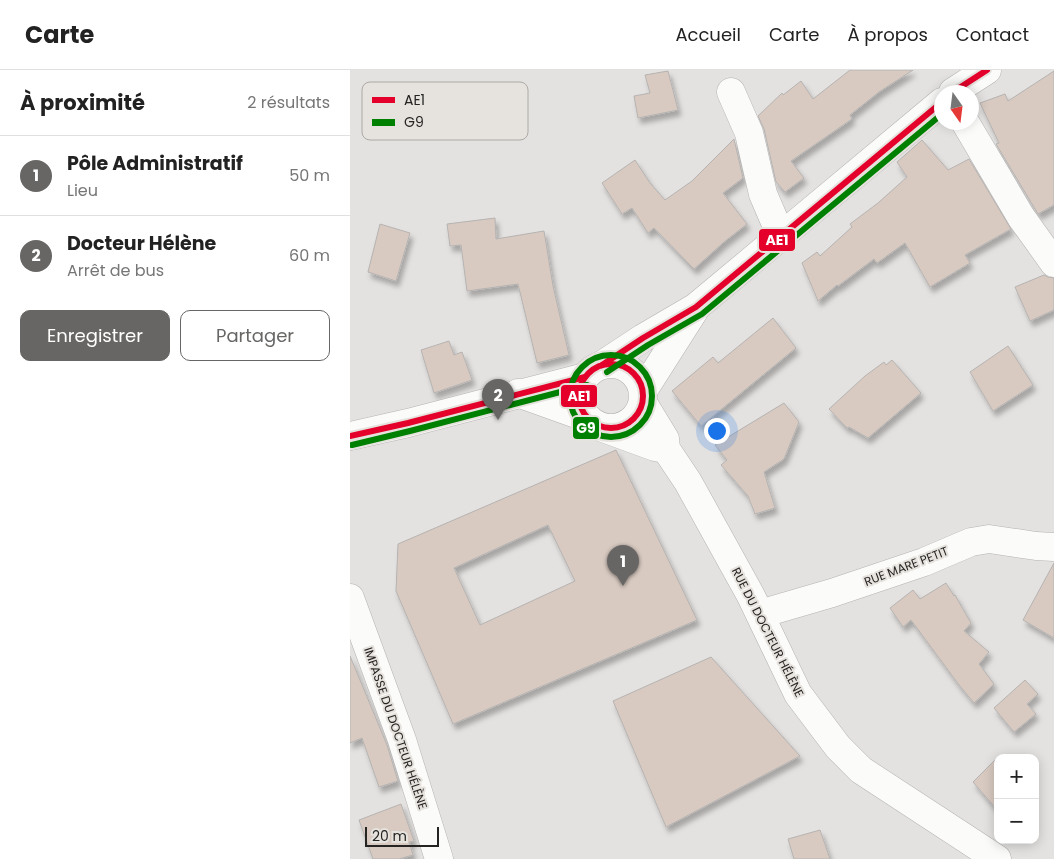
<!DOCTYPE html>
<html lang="fr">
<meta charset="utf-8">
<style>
body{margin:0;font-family:Poppins,sans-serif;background:#f2f2f2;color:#222}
.controls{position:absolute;right:15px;bottom:15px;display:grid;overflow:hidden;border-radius:10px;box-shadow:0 2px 12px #0003}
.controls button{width:45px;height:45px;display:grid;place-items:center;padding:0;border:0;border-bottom:1px solid #e0e0e0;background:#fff;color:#222;font:25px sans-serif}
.compass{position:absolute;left:584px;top:15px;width:45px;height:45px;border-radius:50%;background:#fff;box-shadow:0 2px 12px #0003;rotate:166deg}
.scale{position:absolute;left:15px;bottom:12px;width:74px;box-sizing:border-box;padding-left:5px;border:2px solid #252422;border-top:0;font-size:14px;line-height:18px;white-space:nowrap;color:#252422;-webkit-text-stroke:4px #e6e3de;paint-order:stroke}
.you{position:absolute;left:366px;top:360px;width:18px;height:18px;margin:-12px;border:4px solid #fff;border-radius:50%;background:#1a73e8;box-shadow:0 0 0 8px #1a73e833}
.badge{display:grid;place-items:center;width:32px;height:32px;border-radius:50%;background:#686664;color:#fff;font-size:16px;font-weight:700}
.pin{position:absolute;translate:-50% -41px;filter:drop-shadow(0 1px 2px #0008)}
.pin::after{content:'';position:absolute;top:26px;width:18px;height:15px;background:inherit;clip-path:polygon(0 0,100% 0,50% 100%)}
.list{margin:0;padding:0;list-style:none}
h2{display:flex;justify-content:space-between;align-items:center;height:65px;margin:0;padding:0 20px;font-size:21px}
h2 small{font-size:16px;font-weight:400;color:#767676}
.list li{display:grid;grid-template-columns:32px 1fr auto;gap:15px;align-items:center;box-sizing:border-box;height:80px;padding:0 20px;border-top:1px solid #e0e0e0}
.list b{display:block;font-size:19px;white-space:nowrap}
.list p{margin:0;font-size:16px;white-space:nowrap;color:#767676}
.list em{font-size:16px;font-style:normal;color:#767676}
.actions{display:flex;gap:10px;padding:15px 20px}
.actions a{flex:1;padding:11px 0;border:1px solid #686664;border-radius:10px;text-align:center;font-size:18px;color:#686664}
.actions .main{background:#686664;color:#fff}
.map{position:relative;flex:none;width:704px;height:789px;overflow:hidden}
header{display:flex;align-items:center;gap:30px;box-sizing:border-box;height:70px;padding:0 25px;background:#fff;border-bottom:1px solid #e0e0e0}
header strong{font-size:24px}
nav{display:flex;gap:28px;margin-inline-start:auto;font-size:18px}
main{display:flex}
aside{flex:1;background:#fff}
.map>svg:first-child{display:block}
.building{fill:#d8cac1;stroke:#b5b3b2;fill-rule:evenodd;filter:url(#shadow)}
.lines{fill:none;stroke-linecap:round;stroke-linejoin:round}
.minor-casing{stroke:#b5b3b2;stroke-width:29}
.major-casing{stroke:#b5b3b2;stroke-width:29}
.minor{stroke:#fbfbfa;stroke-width:28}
.major{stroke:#fbfbfa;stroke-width:28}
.bus-1-casing{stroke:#e6e3de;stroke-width:10}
.bus-2-casing{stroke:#e6e3de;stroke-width:10}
.bus-1{stroke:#e4002b;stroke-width:6}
.bus-2{stroke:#008000;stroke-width:6}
.labels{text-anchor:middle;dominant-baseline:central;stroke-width:4;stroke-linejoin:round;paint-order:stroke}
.street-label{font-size:12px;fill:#252422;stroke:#e6e3de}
.key{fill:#e6e3de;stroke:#acaaa6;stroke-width:1}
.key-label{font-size:14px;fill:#252422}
.line-badge{stroke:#e6e3de;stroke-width:2}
.badge-label{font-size:14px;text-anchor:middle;font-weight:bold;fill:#fff}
</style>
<header>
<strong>Carte</strong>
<nav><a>Accueil</a><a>Carte</a><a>À propos</a><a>Contact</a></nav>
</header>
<main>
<aside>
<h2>À proximité<small>2 résultats</small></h2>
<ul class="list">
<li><span class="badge">1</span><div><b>Pôle Administratif</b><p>Lieu</p></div><em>50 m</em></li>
<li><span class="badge">2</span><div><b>Docteur Hélène</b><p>Arrêt de bus</p></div><em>60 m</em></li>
</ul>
<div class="actions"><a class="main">Enregistrer</a><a>Partager</a></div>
</aside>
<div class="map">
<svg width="704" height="789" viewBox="0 0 704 789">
<defs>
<filter id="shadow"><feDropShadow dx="3" dy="5.5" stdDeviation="2.5" flood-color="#0004"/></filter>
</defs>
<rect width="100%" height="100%" fill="#e4e2e0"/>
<g class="building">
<polygon points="500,0 563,0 529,22 500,45 502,49 441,91 454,108 435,122 426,112 414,59 408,46 432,23 433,25 451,11 463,29"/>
<polygon points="318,1 328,40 288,48 284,26 300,23 295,5"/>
<polygon points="704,1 704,135 688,144 646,74 649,73 630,33 655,24 658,31"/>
<polygon points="384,69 393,108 373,123 397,154 374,172 344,199 304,158 298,163 282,138 272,144 252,113 285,90 300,113 315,130 342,111"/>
<polygon points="572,70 598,100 619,89 661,159 615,185 620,193 580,217 555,173 527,193 524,189 488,216 487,215 468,231 452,193 467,182 470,186 502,157 500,154 528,133 557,107 547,92"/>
<polygon points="145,148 146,169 194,161 203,216 219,285 187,293 168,214 117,221 111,175 100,176 97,154"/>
<polygon points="30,154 60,163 46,211 18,202"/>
<polygon points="694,205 698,207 704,208 704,240 680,251 665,217"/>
<polygon points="423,248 446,278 351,356 322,321 363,287 368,293"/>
<polygon points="99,271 104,285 112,282 122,310 84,323 71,280"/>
<polygon points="658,276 683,315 643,341 620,302"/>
<polygon points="542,290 571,323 518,368 499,357 497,358 479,339 515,306 534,292 536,295"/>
<polygon points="434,333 449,352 434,389 414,402 425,438 405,444 398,426 371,395 377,390 365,375"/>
<path d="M266,380L347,550L103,654L46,521L48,474ZM198,455L225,511L130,555L104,498Z"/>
<polygon points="704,493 704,568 673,550"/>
<polygon points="596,513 604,526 605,525 621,553 614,561 639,582 629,594 644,614 624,633 609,615 561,550 553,557 540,538 563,520 570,529"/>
<polygon points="0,586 37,675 48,711 29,717 12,668 0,673"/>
<polygon points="361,587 450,686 316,757 263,631"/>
<polygon points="675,610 688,624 677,634 686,644 664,662 644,638"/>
<polygon points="648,687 648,741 623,712"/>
<polygon points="51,734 64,771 59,772 63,785 49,789 23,789 9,750"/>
<polygon points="470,760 480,789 444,789 438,769"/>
</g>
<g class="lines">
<g class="minor-casing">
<g id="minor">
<polyline points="381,22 399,63 413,124 431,166"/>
<polyline points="615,52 671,147 704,193"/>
<polyline points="293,333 315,369 316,379 338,412 401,526 448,624 488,677 511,700 647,789"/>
<polyline points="253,358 305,377 316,379"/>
<polyline points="0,528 52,670 89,789"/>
<polyline points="410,544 482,523 574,492 621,472 639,469 686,476 704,477"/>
</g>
</g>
<g class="major-casing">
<g id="major">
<polyline points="603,22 637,0"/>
<circle cx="261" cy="326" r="32"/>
<polyline points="252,295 293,268 346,237 592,32"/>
<polyline points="293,321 344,241"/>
<polyline points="168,323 235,347"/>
<polyline points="0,366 58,353 235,307"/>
</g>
</g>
<use href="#minor" class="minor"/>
<use href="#major" class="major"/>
<g class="bus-1-casing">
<g id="bus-1">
<polyline points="603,22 637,0"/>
<circle cx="261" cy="326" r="32"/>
<polyline points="252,295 293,268 346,237 592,32"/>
<polyline points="0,366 58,353 235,307"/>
</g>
</g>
<g class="bus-2-casing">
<g id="bus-2">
<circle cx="261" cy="326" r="41"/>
<polyline points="257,302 298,275 352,244 592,44"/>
<polyline points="2,375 60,361 237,315"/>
</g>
</g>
<use href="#bus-1" class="bus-1"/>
<use href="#bus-2" class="bus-2"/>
</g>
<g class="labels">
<g class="street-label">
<text transform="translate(556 496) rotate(-21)">RUE MARE PETIT</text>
<text transform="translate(418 562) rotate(63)">RUE DU DOCTEUR HÉLÈNE</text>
<text transform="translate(46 658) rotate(71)">IMPASSE DU DOCTEUR HÉLÈNE</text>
</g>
</g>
<rect x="12" y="12" width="166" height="58" rx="8" class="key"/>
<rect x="22" y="27" width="23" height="6" fill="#e4002b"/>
<rect x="22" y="49" width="23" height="7" fill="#008000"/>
<g class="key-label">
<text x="54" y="35">AE1</text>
<text x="54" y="57">G9</text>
</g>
<g class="line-badge">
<rect x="408" y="158" width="38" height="24" rx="5" fill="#e4002b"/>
<rect x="210" y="314" width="38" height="24" rx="5" fill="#e4002b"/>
<rect x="222" y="346" width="28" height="24" rx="5" fill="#008000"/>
</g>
<g class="badge-label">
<text x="427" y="175">AE1</text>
<text x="229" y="331">AE1</text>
<text x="236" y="363">G9</text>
</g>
</svg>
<div class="controls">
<button>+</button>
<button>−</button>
</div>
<svg class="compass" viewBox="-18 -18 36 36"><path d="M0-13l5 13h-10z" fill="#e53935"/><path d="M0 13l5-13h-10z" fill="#767676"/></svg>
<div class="scale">20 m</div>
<div class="you"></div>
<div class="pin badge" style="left:273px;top:516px">1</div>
<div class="pin badge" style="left:148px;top:350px">2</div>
</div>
</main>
